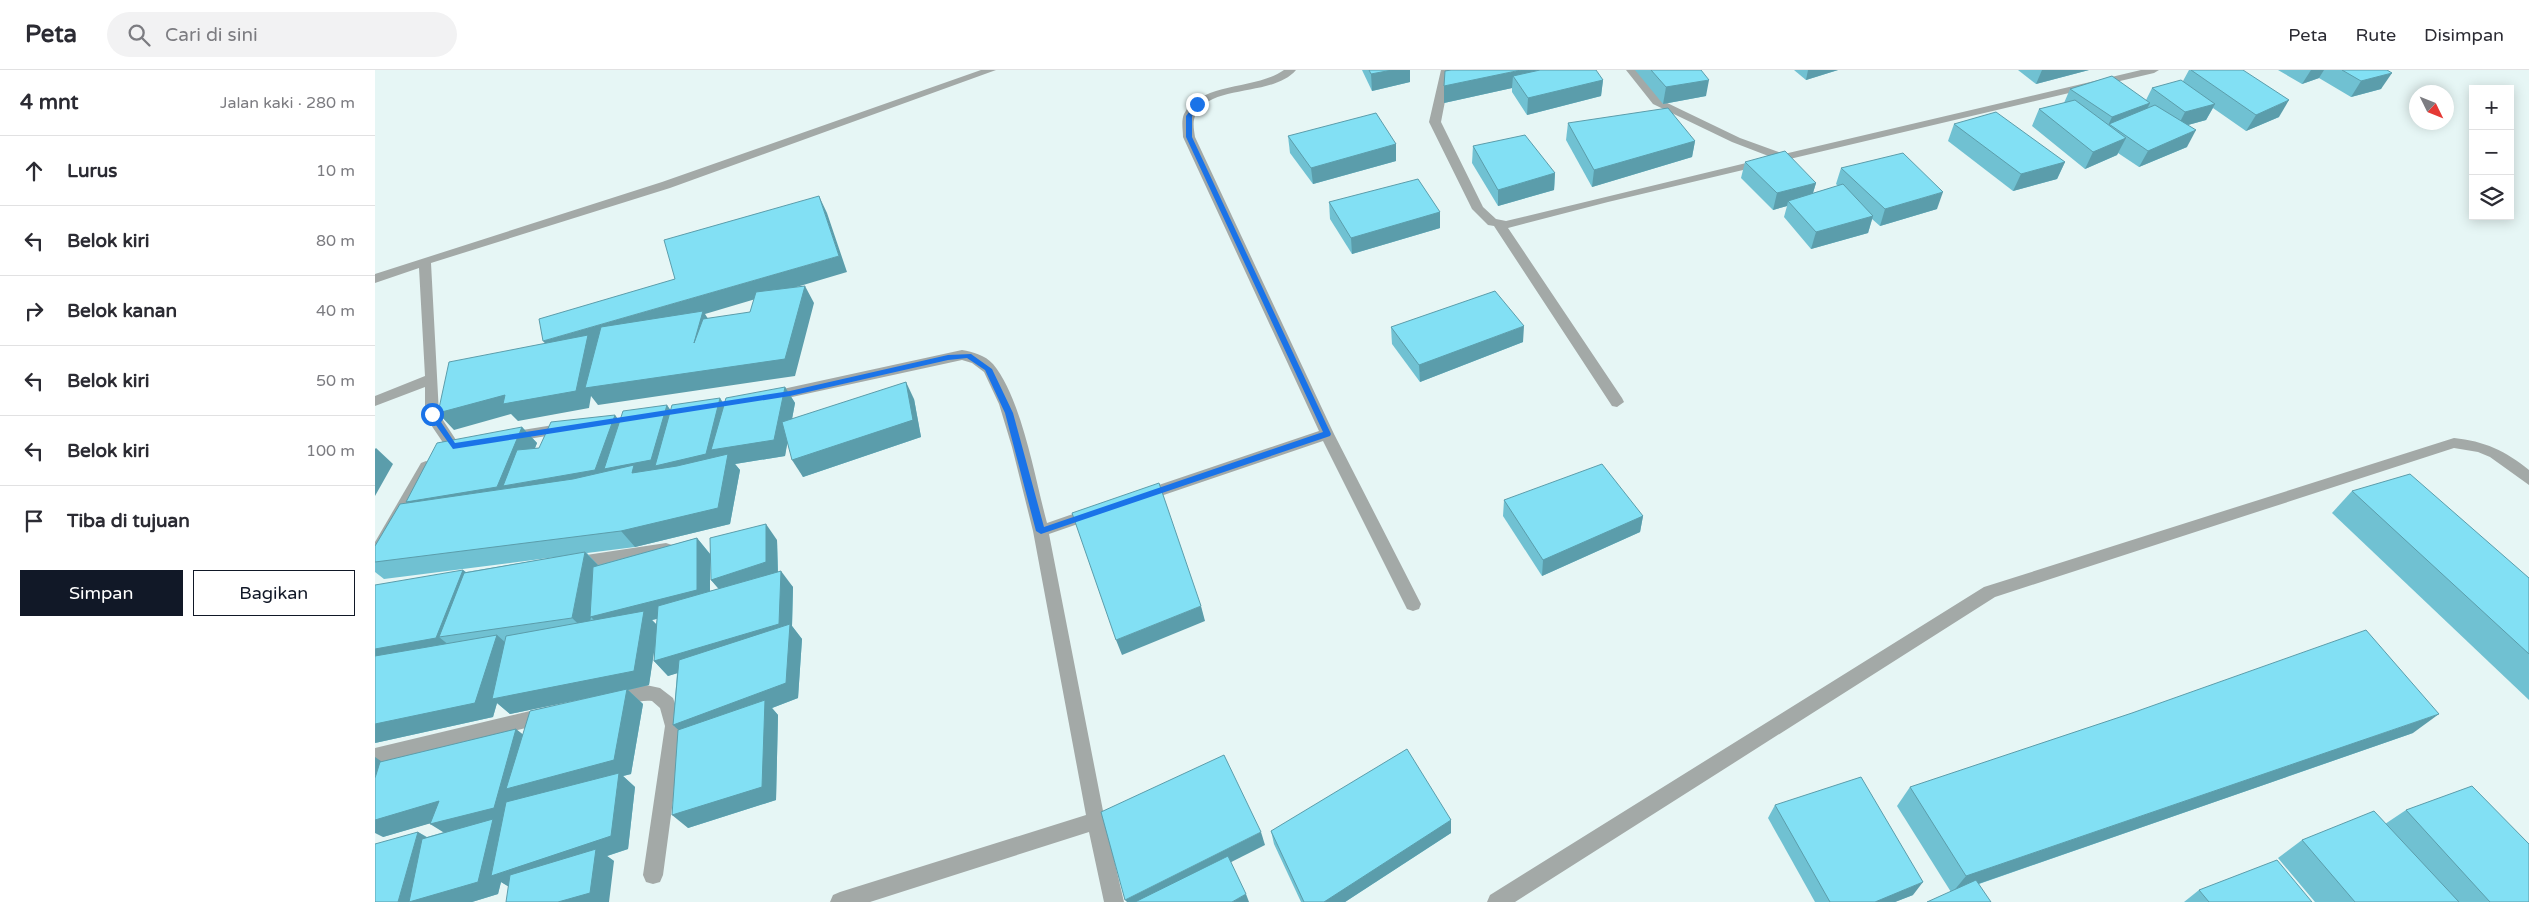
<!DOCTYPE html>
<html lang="id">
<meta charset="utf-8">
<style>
body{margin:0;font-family:"Varela Round",sans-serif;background:#f2f2f3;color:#2b2b33}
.controls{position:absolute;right:15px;top:15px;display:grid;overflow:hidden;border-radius:0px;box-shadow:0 2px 12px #0003}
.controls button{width:45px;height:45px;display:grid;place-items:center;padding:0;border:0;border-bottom:1px solid #e1e1e2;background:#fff;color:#2b2b33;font:25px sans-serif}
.compass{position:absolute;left:2034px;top:15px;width:45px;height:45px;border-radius:50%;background:#fff;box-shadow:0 2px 12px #0003;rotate:133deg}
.stop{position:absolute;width:15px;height:15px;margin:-11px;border:4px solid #1a73e8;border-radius:50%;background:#fff}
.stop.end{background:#1a73e8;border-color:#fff;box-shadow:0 1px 5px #0008}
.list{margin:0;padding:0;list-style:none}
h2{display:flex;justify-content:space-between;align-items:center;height:65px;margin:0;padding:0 20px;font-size:21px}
h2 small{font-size:16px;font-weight:400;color:#7c7c81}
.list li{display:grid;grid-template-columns:32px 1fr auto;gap:15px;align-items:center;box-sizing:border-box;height:70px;padding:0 20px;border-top:1px solid #e1e1e2}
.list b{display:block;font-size:19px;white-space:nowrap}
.list em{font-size:16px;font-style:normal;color:#7c7c81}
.actions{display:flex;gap:10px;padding:15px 20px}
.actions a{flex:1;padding:11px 0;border:1px solid #111827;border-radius:0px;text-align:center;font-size:18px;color:#111827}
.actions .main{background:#111827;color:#fff}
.icon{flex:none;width:28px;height:28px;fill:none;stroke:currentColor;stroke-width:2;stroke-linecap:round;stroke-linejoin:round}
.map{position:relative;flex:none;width:2154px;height:832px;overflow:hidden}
header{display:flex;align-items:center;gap:30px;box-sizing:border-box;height:70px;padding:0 25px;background:#fff;border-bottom:1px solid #e1e1e2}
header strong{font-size:24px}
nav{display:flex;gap:28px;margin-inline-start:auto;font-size:18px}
.search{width:350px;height:45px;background:#f2f2f3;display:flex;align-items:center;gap:12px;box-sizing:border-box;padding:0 18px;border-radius:28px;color:#7c7c81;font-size:19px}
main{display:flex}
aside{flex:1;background:#fff}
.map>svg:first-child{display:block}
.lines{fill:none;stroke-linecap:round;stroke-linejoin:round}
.service{fill:#a3a9a7;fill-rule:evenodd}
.minor{fill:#a3a9a7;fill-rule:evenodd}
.wall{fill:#70c1d2;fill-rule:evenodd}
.shaded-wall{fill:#5b9dab;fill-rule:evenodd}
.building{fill:#82e0f4;stroke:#5b9dab}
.route{fill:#1a73e8}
</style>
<header>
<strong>Peta</strong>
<div class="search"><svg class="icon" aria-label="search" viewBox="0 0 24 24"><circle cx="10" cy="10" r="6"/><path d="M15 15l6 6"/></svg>Cari di sini</div>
<nav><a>Peta</a><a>Rute</a><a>Disimpan</a></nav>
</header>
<main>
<aside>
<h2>4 mnt<small>Jalan kaki · 280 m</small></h2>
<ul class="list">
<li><svg class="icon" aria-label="ahead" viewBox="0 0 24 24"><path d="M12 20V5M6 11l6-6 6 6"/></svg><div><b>Lurus</b></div><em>10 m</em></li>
<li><svg class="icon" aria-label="left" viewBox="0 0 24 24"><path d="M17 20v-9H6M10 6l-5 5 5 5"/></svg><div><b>Belok kiri</b></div><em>80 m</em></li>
<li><svg class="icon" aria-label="right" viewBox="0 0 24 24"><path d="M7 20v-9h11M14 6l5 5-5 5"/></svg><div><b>Belok kanan</b></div><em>40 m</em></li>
<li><svg class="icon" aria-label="left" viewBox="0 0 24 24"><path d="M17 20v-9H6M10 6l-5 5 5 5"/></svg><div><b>Belok kiri</b></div><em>50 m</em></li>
<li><svg class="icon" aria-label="left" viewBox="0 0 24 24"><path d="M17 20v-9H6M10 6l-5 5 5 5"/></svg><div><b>Belok kiri</b></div><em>100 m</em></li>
<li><svg class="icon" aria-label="arrive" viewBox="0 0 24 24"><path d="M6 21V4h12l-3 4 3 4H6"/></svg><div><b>Tiba di tujuan</b></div></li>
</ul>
<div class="actions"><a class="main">Simpan</a><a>Bagikan</a></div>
</aside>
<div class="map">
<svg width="2154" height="832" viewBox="0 0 2154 832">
<rect width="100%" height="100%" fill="#e6f6f5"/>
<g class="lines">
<path class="service" d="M2079,368C2109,371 2131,381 2154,400V415L2115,387L2103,382L2079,378L1620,527L1140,832H1112L1115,825L1609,517Z"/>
<g class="minor">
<polygon points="606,0 621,0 295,118 56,193 64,344 85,376 83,380 73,380 52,349 50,345 50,317 0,336 0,326 50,306 44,198 0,213 0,204 287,112"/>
<path d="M909,0H921C898,27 836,14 821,44C817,51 819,60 820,67L959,364L1046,534L1044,539L1038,541L1032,539L948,371L768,432L763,430L760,426L763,422L944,361L808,67C808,60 806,51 809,44C825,12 881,20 909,0Z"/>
<polygon points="1066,0 1076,0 1066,52 1108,137 1121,149 1131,151 1396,87 1357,72 1278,34 1251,0 1262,0 1286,30 1365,68 1409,84 1766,0 1784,0 1779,3 1233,132 1133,158 1247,328 1249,332 1242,337 1237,336 1119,156 1113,155 1097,139 1054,52"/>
<path d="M587,280C598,282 610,285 618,294C647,329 660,409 672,453L718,437L723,439L726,443L723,447L674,464L730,751L749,832H729L714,762L495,832H455L458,825L465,822L711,745L658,461L637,377L624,334L609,302L597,293L587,290L394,332L387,327L394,322Z"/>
<polygon points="191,353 196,354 198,358 196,362 135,372 130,371 128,367 130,363 135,362"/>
<polygon points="51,391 56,393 58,397 6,490 0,492 0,472 46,393"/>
<polygon points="291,473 297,475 299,479 297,483 291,485 198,499 192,498 190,493 192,488 198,487"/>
<path d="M271,615L285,618L298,628L308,656L288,805L285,812L278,814L271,812L268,805L290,656L285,638L277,631C262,629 245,639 232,634L229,629L232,624Z"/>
<polygon points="172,637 178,639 181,645 178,651 172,653 0,694 0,678"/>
</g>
</g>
<g class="wall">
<polygon points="987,0 1035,0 1035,12 997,21"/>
<polygon points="1076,0 1228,10 1226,26 1152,45 1137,22 1137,18 1069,33"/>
<polygon points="1260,0 1326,0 1331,26 1288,34"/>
<polygon points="1419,0 1463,0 1431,10"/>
<polygon points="1643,0 1714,0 1661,14"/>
<polygon points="1814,0 1868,0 1904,47 1871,61 1838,38 1831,50 1813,55 1812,77 1764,97 1743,83 1742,85 1710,99 1657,56 1664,39 1689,33 1695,19 1771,30 1777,18 1808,11"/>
<polygon points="1903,0 2012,0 2006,19 1976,27 1944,8 1927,14"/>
<polygon points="1193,53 1320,71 1317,87 1217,117 1191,70"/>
<polygon points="1579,54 1690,92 1682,109 1638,121 1573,71"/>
<polygon points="913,66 1021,74 1021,91 938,114 915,83"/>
<polygon points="1098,76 1180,103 1179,120 1123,136 1097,93"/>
<polygon points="1370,92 1441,113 1438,123 1463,116 1461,114 1466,98 1562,139 1505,156 1497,149 1493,163 1436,179 1409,147 1412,136 1398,140 1366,108"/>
<polygon points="954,132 1065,142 1065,158 977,184 955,149"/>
<polygon points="1016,257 1148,272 1045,312 1017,274"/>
<path d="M410,317L420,333L417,349L539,329L546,367L428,407L412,372L410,386L360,394L365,400L355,454L260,477L212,483L223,495L322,468L335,484V521L344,519L336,510L402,470L403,502L418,517L417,556L427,569L423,628L397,638L403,645L401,730L313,758L304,660L298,655L302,603L293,606L279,591V580L274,615L253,620L268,634L256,704L248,706L260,717L253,779L232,786L239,791L133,816L126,812L123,824L97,832H0L43,762L52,767L69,762L55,753L8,767L7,692L148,664L221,626L135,644L122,633L118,647L0,673L88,500L91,502L181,487L9,509L0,502V476L147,357L162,373L160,378H164L245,351L295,340L349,335ZM282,549L281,554L277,550Z"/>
<polygon points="1977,421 2154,508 2154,630 1957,443"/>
<polygon points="1129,430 1268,446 1265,462 1167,506 1128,446"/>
<polygon points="2038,663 1604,814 1576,822 1522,736 1535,717"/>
<polygon points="1400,735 1538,825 1520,832 1440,832 1393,748"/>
<polygon points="2031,740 2154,832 1940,832 1903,788 1927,770 2010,754"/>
<polygon points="1076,750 1076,763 970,832 926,832 899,774 896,761"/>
<polygon points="1824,820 1937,832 1809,832"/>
</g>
<g class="shaded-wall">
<polygon points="1017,0 1035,0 1035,12 997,21 996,4"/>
<polygon points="1146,0 1213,0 1138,6 1137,18 1069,33 1069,16"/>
<polygon points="1433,0 1463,0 1431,10"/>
<polygon points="1667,0 1714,0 1661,14"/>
<polygon points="1936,0 1949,0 1944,8 1927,14"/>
<polygon points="2017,3 2006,19 1976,27 1986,11"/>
<polygon points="1228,10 1226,26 1152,45 1153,28"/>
<polygon points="1334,10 1331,26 1288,34 1291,17"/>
<polygon points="1914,30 1904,47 1871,61 1881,45"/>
<polygon points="1775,33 1767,49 1734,54 1729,64 1737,47"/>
<polygon points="1840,34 1831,50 1802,58 1810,42"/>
<polygon points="1821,60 1812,77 1764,97 1773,81"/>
<polygon points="1751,68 1742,85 1710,99 1718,82"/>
<polygon points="1320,71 1317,87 1217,117 1219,100"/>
<polygon points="1021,74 1021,91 938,114 936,98"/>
<polygon points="1690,92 1682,109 1638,121 1646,104"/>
<polygon points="1180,103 1179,120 1123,136 1123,120"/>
<polygon points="1441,113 1436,129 1413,131 1412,136 1398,140 1402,123"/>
<polygon points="1568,122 1562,139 1505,156 1510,139"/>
<polygon points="444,126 452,143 472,202 330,244 339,258 218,317 430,216 439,233 420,306 223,335 216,326 214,338 143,351 136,344 79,360 63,343 182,287 168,271 464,186"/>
<polygon points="1065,142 1065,158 977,184 976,168"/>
<polygon points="1498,146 1493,163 1436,179 1441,162"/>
<polygon points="1149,256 1148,272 1045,312 1044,295"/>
<polygon points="531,312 539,329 546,367 428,407 417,390"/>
<polygon points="410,317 420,333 410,386 360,394 365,400 355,454 260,477 246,461 49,448 31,432 147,357 162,373 146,413 240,345 253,362 292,335 304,352 345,328 356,345"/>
<polygon points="1,378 18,394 0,426 0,379"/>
<polygon points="1268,446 1265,462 1167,506 1168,490"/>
<polygon points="391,454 402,470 403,507 349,525 336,510"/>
<path d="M322,468L335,484V535L277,550L283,556L274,615L253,620L268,634L256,704L248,706L260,717L253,779L232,786L239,791L234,832H183L136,818L126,812L123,824L97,832H23L43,762L64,775L76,767L55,754L141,659L159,673L252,620L135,644L122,633L118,647L0,673V654L122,565L139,580L231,562L216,547L213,563L197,548L210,482L225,497ZM144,728L150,732L138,752Z"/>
<polygon points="88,500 105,515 64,567 80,580 0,598 0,579"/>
<polygon points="406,501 418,517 417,556 427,569 423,628 397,638 403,645 401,730 313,758 297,745 313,669 298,655 414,570 293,606 279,591"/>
<polygon points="826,536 830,551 747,585 741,570"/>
<polygon points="2064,644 2038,663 1577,823 1591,806"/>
<polygon points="0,687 64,731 84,745 8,767 0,763"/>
<polygon points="1076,750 1076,763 970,832 949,832"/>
<polygon points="886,762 890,775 777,832 752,832 750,830"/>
<polygon points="1548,812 1538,825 1520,832 1500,832"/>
<polygon points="871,824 874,832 857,832"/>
</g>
<g class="building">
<polygon points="994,0 1017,0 996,4"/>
<polygon points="1076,0 1146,0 1069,16 1070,1"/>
<polygon points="1165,0 1221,0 1228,10 1153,28 1138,6"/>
<polygon points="1276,0 1326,0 1334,10 1291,17"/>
<polygon points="1816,0 1868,0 1914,30 1881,45"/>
<polygon points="1967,0 2012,0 2017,3 1986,11"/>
<polygon points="1737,6 1775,33 1737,47 1695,19"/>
<polygon points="1806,10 1840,34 1810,42 1777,18"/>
<polygon points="1700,30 1751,68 1718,82 1664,39"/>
<polygon points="1780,35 1821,60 1773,81 1734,54"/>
<polygon points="1293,38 1320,71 1219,100 1193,53"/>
<polygon points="1621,42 1690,92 1646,104 1579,54"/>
<polygon points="1001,43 1021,74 936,98 913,66"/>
<polygon points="1150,65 1180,103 1123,120 1098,76"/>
<polygon points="1410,81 1441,113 1402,123 1370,92"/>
<polygon points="1528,83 1568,122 1510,139 1466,98"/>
<polygon points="1043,109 1065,142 976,168 954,132"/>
<polygon points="1468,114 1498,146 1441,162 1413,131"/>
<polygon points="444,126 464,186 168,271 164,249 300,209 289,170"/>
<polygon points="430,216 410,289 210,318 226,257 328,241 319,273 328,249 375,242 381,222"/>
<polygon points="1120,221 1149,256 1044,295 1016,257"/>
<polygon points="213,265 201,321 128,334 130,325 63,343 74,292"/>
<polygon points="531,312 538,350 417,390 407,352"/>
<polygon points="410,317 399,370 336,380 351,328"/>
<polygon points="345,328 331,384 280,396 297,335"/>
<polygon points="292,335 276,390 229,399 248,341"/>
<polygon points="240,345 220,400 128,416 142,380 164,378 176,352"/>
<polygon points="147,357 122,417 31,432 62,373"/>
<polygon points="353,384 343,438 246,461 0,492 0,476 25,434 198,409 259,395 257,403 302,396"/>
<polygon points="1227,394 1268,446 1168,490 1129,430"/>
<polygon points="2035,404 2154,508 2154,584 1977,421"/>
<polygon points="784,413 826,536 741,570 697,443"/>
<polygon points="391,454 391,492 336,510 335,468"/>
<polygon points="322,468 322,520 215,547 218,497"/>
<polygon points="210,482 197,548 64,567 89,503"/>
<polygon points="88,500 61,568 0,579 0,515"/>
<polygon points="406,501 404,554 279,591 283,536"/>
<polygon points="269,541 259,601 117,629 131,566"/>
<polygon points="415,554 411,613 298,655 304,590"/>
<polygon points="1991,560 2064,644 1591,806 1535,717 1757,643"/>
<polygon points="122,565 100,633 0,654 0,586"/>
<polygon points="252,619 239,690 131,719 155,641"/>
<polygon points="390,630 387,717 297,745 303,660"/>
<polygon points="141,659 119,738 55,754 64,731 0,750 0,708 5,692"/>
<polygon points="1032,679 1076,750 949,832 929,832 896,761"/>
<polygon points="849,685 886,762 750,830 726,742"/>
<polygon points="244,703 236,766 116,806 131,732"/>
<polygon points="1486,707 1548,812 1500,832 1455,832 1400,735"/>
<polygon points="2097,716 2154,774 2154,832 2115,832 2031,740"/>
<polygon points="1999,741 2084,832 1980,832 1927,770"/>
<polygon points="118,749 103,812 34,832 47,769"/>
<polygon points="43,762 23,832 0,832 0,774"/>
<polygon points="221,779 215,823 183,832 131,832 135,805"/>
<polygon points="853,786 871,824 857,832 760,832"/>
<polygon points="1902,790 1937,832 1834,832 1824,820"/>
<polygon points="1601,810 1616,832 1552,832"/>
</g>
<polygon class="route" points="822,32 825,34 817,46 817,67 956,364 955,366 666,464 661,461 630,343 610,300 592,288 573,290 415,326 78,379 53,344 60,343 80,373 415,321 573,285 596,284 617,299 638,343 669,457 948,362 811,67 811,46"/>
</svg>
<div class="controls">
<button>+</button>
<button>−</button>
<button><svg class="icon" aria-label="layers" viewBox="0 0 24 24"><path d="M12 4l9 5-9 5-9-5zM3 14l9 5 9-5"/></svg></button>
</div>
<svg class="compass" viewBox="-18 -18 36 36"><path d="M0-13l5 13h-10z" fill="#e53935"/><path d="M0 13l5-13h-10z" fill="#7c7c81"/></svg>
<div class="stop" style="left:57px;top:344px"></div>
<div class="stop end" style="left:822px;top:34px"></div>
</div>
</main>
